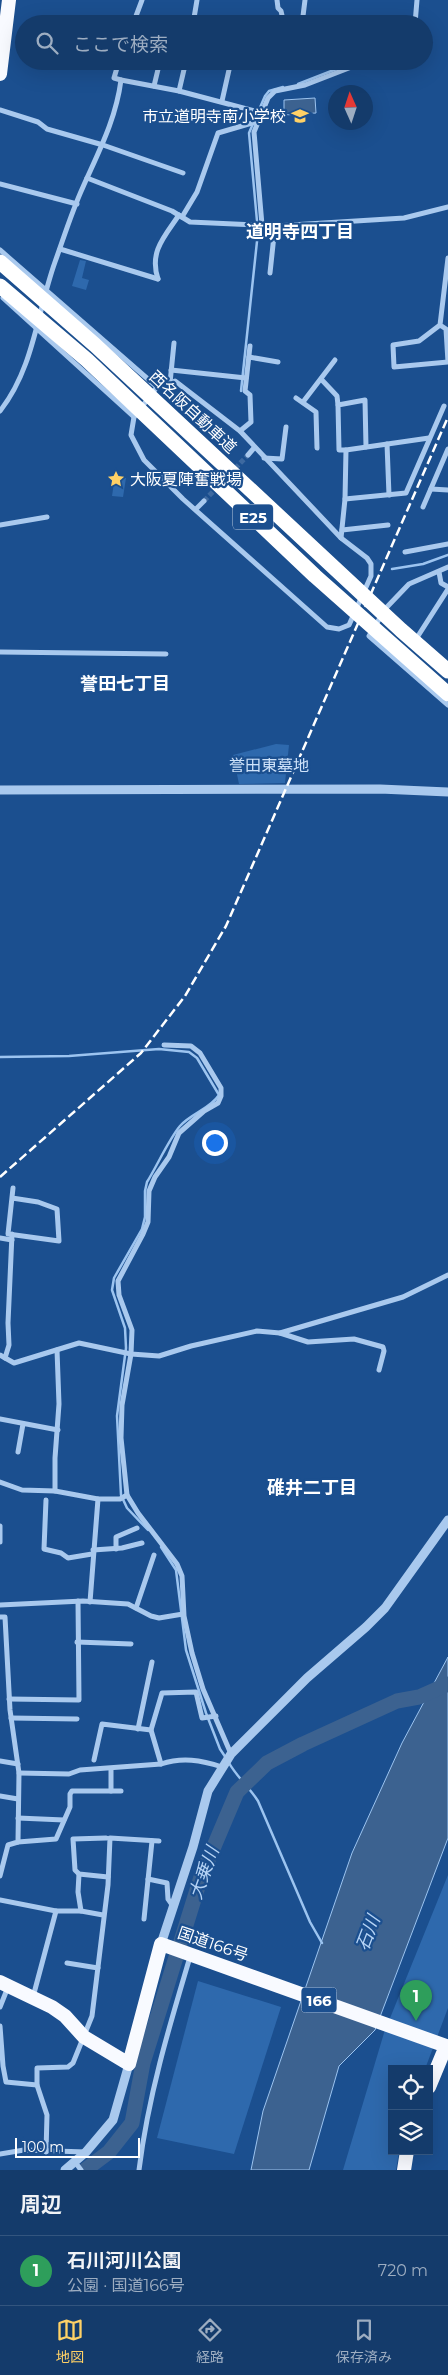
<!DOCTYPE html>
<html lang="ja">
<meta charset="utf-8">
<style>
body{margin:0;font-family:Montserrat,"Noto Sans JP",sans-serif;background:#214673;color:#f1f3f6}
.controls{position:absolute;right:15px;bottom:15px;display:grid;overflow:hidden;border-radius:0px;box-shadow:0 5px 20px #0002}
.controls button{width:45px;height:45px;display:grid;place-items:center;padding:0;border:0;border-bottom:1px solid #33557e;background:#143b6b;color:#f1f3f6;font:25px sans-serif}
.compass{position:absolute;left:328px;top:85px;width:45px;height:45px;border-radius:50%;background:#143b6b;box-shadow:0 5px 20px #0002;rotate:357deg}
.scale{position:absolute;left:15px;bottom:12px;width:125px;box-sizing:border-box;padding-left:5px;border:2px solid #fff;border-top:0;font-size:14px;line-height:18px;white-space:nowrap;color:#fff;-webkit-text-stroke:4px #1b4f8f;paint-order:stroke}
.you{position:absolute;left:214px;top:1142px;width:18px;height:18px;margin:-12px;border:4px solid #fff;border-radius:50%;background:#1a73e8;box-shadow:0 0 0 8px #1a73e833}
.badge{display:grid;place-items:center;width:32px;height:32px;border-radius:50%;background:#ffd166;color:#fff;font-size:16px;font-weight:700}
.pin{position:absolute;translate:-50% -41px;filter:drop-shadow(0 1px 2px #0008)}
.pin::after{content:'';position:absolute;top:26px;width:18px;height:15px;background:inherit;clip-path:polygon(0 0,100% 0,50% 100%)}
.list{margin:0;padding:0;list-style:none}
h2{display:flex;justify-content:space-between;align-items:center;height:65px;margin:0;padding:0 20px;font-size:21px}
h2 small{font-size:16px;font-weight:400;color:#9dadc1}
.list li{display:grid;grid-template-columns:32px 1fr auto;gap:15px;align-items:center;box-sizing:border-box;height:70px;padding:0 20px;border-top:1px solid #33557e}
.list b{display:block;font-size:19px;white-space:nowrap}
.list p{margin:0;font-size:16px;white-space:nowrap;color:#9dadc1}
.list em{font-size:16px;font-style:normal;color:#9dadc1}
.icon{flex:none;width:28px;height:28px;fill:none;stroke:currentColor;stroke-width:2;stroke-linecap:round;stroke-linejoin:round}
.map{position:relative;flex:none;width:448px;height:2170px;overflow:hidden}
.search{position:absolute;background:#143b6b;box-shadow:0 5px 20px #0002;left:15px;right:15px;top:15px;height:55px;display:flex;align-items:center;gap:12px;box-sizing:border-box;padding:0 18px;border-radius:28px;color:#9dadc1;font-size:19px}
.sheet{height:135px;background:#143b6b}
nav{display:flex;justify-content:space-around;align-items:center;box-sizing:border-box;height:70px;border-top:1px solid #33557e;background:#143b6b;font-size:14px;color:#9dadc1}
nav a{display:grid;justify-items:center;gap:2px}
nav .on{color:#ffd166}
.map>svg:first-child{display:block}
.green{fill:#2e69ad}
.water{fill:#3c6290;stroke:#9cc4f0}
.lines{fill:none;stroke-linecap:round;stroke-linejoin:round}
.stream{stroke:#9cc4f0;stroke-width:2.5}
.river{stroke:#3c6290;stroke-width:15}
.minor-tunnel{stroke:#3d69a0;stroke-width:5;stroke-dasharray:5 2.5;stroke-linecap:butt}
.minor{stroke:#a9c9ee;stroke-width:5}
.tertiary{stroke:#a9c9ee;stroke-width:9}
.trunk{stroke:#f8faff;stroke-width:14}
.motorway{stroke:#fff;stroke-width:15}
.rail{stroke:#fff;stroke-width:2.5;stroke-dasharray:9 4;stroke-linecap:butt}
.labels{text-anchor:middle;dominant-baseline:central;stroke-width:4.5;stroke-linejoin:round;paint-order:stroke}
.shield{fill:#1b4f8f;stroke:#bbcadd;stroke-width:1}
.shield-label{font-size:15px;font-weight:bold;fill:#fff}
.poi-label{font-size:16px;fill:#fff;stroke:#1b4f8f;text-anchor:end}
.street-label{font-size:16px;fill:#fff;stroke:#1b4f8f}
.park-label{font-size:16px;fill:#cfe3fa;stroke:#1b4f8f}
.neighbourhood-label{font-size:18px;font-weight:bold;fill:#fff;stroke:#1b4f8f}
.water-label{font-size:18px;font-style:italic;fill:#b5d3f5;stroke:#1b4f8f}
</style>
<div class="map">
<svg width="448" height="2170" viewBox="0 0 448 2170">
<rect width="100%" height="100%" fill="#1b4f8f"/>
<g class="green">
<polygon points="80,260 86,261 82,278 89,280 86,290 72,286"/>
<polygon points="115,476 126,478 123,497 112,496"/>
<polygon points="276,744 289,745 285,783 239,784 233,755"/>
<polygon points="448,1875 448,2008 425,2069 392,2069 392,2151 399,2151 396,2170 343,2170 384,2033"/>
<polygon points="198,1981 281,2007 234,2154 157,2138"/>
</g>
<g class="water">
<polygon points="315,98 316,113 284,115 284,100"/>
<polygon points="448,1657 448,1838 375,2030 339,2066 309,2170 251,2170 263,2111 352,1853 402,1743"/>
</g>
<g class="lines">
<g class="stream">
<polyline points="298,84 357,61"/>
<polyline points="241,391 258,232 249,133 265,96 269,91 283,87"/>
<polyline points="392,569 423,564 448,555"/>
<path d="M0,1057L69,1056L159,1049L189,1052L197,1058L219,1095C210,1109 192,1113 180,1126C169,1139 157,1166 147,1182L145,1191V1217L142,1229L114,1278L112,1290L125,1328L126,1348L117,1416L121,1495L127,1508L148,1530"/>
<polyline points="161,1547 176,1570 186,1650 206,1713 220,1749 226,1758"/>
<path d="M229,1763C237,1777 249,1787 258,1801L310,1922L322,1943"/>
</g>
<polyline class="river" points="85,2170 109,2152 132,2123 143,2063 201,1877 237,1792 267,1763 303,1744 397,1701 419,1697 448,1684"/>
<polyline class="minor-tunnel" points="204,501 248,455"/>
<g class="minor">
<polyline points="277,0 278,8 281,11 284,24"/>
<polyline points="133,24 142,0"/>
<polyline points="193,24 197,0"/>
<polyline points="302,24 305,0"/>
<polyline points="415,24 417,0"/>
<polyline points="186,61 179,91 262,113"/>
<polyline points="121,80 179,91"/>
<polyline points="154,86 160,61"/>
<polyline points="222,101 231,61"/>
<polyline points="0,110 38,122 47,129 103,145 183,173"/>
<polyline points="87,178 172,211 190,222 275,226 404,218 448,207"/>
<polyline points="0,184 77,204"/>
<polyline points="182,217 197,192 218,133 259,121"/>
<polyline points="262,225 254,132 268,98 275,91 305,85 367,61"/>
<polyline points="60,249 158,279"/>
<polyline points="0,250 157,387"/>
<polyline points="270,273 275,226"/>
<path d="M158,279C149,252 164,237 179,215"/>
<polyline points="3,298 134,417"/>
<polyline points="440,325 446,329 448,362 394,367 393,345 419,341 440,325 448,258"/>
<polyline points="249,357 278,362"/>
<polyline points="171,370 246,378"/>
<polyline points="321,379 337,396 338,405"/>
<polygon points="175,381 240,431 341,538 367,558 371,564 371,576 349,625 339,629 327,627 183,499 144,460 131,435 134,417 157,387"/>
<polyline points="170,383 174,343"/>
<polyline points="296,398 316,412 317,448"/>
<polyline points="303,402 335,360"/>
<path d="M0,411C34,368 37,312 55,262C64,237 72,211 83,187C99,151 116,119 121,80L114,78L119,61"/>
<polyline points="240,431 251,422 250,395 245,391 250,346"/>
<polyline points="387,444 389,495"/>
<polyline points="346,450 429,438"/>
<polyline points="248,455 254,448"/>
<polyline points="264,458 282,459 286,427"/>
<polyline points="431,489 448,490"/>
<polyline points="345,499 406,493 444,406"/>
<polyline points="423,507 448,449"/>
<polyline points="196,509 204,501"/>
<polyline points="0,525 47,517"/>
<polyline points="342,530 388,525"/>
<polyline points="341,538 345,499 346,450 339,450 338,405 365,400 366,447"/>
<polyline points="405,552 448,544"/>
<polyline points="448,567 409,584 386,608 369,636 448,705"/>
<polyline points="439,572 441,583 448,587"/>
<polyline points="418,636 448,589"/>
<polyline points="0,652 166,654"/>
<polyline points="164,1045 191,1046 200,1053 221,1088 221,1096 218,1103 204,1111 179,1133 169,1157 155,1177 149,1191 148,1222 143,1234 118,1281 119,1295 132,1330 131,1354 122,1405 121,1438 127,1495 138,1513 177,1564 182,1576 184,1616 192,1653 203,1689 231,1754"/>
<polyline points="12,1198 38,1202 57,1209 59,1241 8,1234 13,1188"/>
<polyline points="0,1238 12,1240"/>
<polyline points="280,1333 308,1342 354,1339 383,1347 384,1351 379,1370"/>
<polyline points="0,1355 14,1363 79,1343 131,1354 159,1356 191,1346 257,1331 280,1333 403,1297 448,1275"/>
<polyline points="5,1358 9,1345 8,1323 12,1234"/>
<polyline points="0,1419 58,1430"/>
<polyline points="18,1452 23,1424"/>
<polyline points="0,1482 22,1490 55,1491 98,1499 120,1499 127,1495"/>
<polyline points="55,1491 55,1458 59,1404 57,1350"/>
<polyline points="46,1500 44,1549 61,1553 68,1558 92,1554"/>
<polyline points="0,1526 0,1542"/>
<polyline points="116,1549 116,1537 137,1528"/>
<polyline points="93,1550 122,1548 142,1543"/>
<polyline points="90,1602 98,1499"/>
<polyline points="0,1605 83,1601 128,1604 151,1616 159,1618 183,1614"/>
<polyline points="136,1608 154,1555"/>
<polyline points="0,1617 5,1617 10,1710 19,1773 18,1842 8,1845 0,1876"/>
<polyline points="77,1642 131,1644"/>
<polyline points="9,1699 79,1700 78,1601"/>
<polyline points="11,1718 77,1719"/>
<polyline points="138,1729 152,1662"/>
<polyline points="94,1760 102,1724 151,1730"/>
<polyline points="0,1761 18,1764"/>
<polyline points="161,1764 151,1730 162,1693 196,1692 202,1718 216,1716"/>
<polyline points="111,1770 111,1791"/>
<path d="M19,1773L69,1774L80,1770L161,1764C182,1757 201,1760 222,1767"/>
<polyline points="0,1796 18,1799"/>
<polyline points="18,1818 64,1820"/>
<polyline points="106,1838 73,1839 75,1870 79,1874 108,1877"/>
<polyline points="18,1842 56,1839 70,1807 70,1794 72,1791 121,1791"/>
<polyline points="79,1874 78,1892 81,1911"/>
<polyline points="148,1879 167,1883 168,1899 173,1906"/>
<polyline points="0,1900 56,1911 81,1911 103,1915"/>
<polyline points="144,1919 152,1841"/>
<polyline points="67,1963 98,1968"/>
<polyline points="33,1997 56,1911"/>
<polyline points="0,2007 8,1987"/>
<polyline points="0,2026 3,2066 6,2082 37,2085"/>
<polyline points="46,2152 47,2115 37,2085 37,2068 68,2067 73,2063 92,2016 108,1885 110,1838 159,1841"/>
<polyline points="0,2154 24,2150 86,2152"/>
<polyline points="75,2162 81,2170"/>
<path d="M139,2170C148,2097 169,2027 190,1957"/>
</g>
<g class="tertiary">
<polyline points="0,790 380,789 448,792"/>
<polyline points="161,1944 193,1847 208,1791 231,1754 307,1678 366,1627 385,1608 448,1520"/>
<polyline points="65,2170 86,2152 113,2120 129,2064"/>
</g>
<g class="trunk">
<polyline points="0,74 9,0"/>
<polyline points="0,1982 52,2007 65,2016 84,2037 129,2064 161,1944 446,2046 429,2087"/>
<polyline points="404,2170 407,2151"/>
</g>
<g class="motorway">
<polyline points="0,262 95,345 401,630 448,671"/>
<polyline points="0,286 87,360 315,576 448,694"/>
</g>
<polyline class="rail" points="0,1177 141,1053 185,996 226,926 448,417"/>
</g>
<defs>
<g id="school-bare" transform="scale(1.35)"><path d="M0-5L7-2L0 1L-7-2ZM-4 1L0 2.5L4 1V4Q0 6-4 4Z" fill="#ffd166" stroke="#1b4f8f" stroke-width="2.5" paint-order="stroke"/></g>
<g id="sight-bare" transform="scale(1.35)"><path d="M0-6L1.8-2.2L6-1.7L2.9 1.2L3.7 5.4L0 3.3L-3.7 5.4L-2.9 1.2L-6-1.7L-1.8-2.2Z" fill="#ffd166" stroke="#1b4f8f" stroke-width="2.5" paint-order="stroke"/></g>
</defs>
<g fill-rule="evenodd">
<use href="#school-bare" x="300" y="116"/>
<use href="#sight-bare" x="116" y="479"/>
</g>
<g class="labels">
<g class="shield">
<rect x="233" y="504.5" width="40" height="25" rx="4"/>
<rect x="301.5" y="1987.5" width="35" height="25" rx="4"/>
</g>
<g class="shield-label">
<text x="253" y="517">E25</text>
<text x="319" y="2000">166</text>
</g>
<g class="poi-label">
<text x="286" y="116">市立道明寺南小学校</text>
<text x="130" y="479" text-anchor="start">大阪夏陣奮戦場</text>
</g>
<g class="street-label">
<text transform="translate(193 412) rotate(43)">西名阪自動車道</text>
<text transform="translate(213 1944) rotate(19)">国道166号</text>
</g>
<g class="park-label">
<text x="269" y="765">誉田東墓地</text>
</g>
<g class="neighbourhood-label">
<text x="300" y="232">道明寺四丁目</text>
<text x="125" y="684">誉田七丁目</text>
<text x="312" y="1488">碓井二丁目</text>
</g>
<g class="water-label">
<text transform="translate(204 1873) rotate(-70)">大乗川</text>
<text transform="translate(368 1933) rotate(-69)">石川</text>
</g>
</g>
</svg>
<div class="controls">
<button><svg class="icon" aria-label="locate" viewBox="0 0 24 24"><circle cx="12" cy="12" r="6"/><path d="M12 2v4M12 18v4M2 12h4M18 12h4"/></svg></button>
<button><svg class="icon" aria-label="layers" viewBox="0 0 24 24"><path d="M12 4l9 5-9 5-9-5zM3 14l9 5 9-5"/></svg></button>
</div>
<svg class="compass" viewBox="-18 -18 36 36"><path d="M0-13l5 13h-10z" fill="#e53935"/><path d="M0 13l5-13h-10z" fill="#9dadc1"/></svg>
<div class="scale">100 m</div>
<div class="you"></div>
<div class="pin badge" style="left:416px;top:2021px;background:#2e9e5b">1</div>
<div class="search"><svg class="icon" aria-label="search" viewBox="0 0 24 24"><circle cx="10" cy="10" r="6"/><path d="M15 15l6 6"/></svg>ここで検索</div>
</div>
<section class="sheet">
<h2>周辺<small></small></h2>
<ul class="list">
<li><span class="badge" style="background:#2e9e5b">1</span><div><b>石川河川公園</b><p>公園 · 国道166号</p></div><em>720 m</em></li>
</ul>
</section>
<nav>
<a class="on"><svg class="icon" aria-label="map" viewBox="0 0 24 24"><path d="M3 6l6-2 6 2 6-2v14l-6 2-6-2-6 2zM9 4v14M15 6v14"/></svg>地図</a>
<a><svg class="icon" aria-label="directions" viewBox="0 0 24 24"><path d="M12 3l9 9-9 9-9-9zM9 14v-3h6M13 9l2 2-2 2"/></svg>経路</a>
<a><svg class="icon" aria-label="saved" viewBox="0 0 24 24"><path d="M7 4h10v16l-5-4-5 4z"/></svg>保存済み</a>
</nav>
